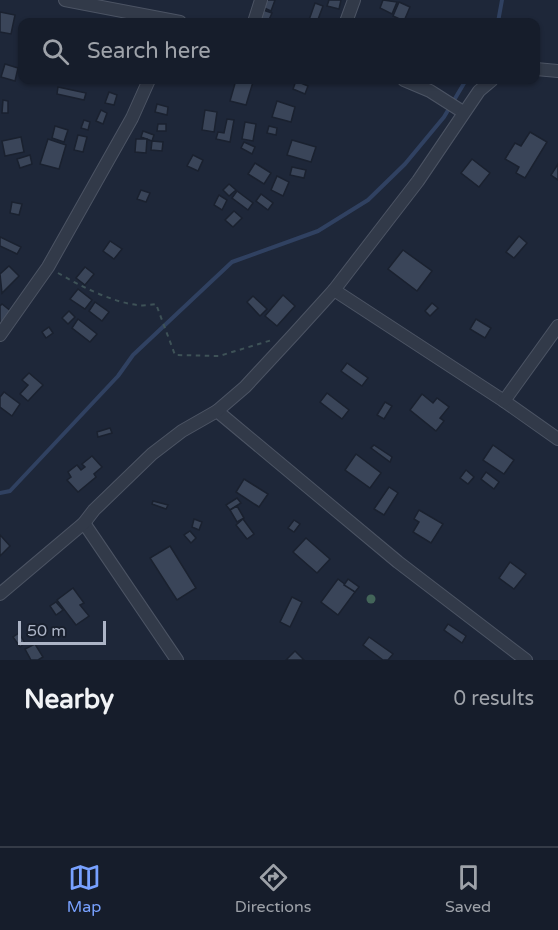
<!DOCTYPE html>
<style>
body{margin:0;font-family:"Varela Round",sans-serif;background:#1f2633;color:#f1f3f6}
.scale{position:absolute;left:18px;bottom:15px;width:88px;box-sizing:border-box;padding-left:6px;border:3px solid #acb4c6;border-top:0;font-size:16px;line-height:21px;white-space:nowrap;color:#acb4c6;-webkit-text-stroke:4px #181f2d;paint-order:stroke}
.list{margin:0;padding:0;list-style:none}
h2{display:flex;justify-content:space-between;align-items:center;height:78px;margin:0;padding:0 24px;font-size:26px}
h2 small{font-size:20px;font-weight:400;color:#9ea2a9}
.icon{flex:none;width:33px;height:33px;fill:none;stroke:currentColor;stroke-width:2;stroke-linecap:round;stroke-linejoin:round}
.map{position:relative;flex:none;width:558px;height:660px;overflow:hidden}
.search{position:absolute;background:#161d2b;box-shadow:0 2px 4px #0004;left:18px;right:18px;top:18px;height:66px;display:flex;align-items:center;gap:15px;box-sizing:border-box;padding:0 21px;border-radius:12px;color:#9ea2a9;font-size:22px}
.sheet{height:186px;background:#161d2b}
nav{display:flex;justify-content:space-around;align-items:center;box-sizing:border-box;height:84px;border-top:2px solid #353b47;background:#161d2b;font-size:16px;color:#9ea2a9}
nav a{display:grid;justify-items:center;gap:3px}
nav .on{color:#78a1ff}
.map>svg:first-child{display:block}
.lines{fill:none;stroke-linecap:round;stroke-linejoin:round}
.stream{stroke:#304161;stroke-width:4}
.building{fill:#3a4559;stroke:#1a212f;stroke-width:1.5}
.minor-casing{stroke:#4c5464;stroke-width:14}
.path{stroke:#3e5257;stroke-width:2;stroke-dasharray:4.5 4.5;stroke-linecap:butt}
.minor{stroke:#323a49;stroke-width:12}
.tree{fill:#436559}
</style>
<div class="map">
<svg width="558" height="660" viewBox="0 0 558 660">
<rect width="100%" height="100%" fill="#1e2739"/>
<g class="lines">
<g class="stream">
<polyline points="498,22 502,0"/>
<polyline points="0,493 10,491 118,376 133,355 232,262 318,231 368,200 405,164 444,117 466,80"/>
</g>
</g>
<g class="building">
<polygon points="265,0 275,0 271,11 262,7"/>
<polygon points="329,0 341,0 339,9 327,6"/>
<polygon points="383,0 397,2 392,14 380,8"/>
<polygon points="399,2 410,7 404,21 393,16"/>
<polygon points="315,3 323,6 317,22 309,20"/>
<polygon points="263,10 272,13 268,22 258,22"/>
<polygon points="0,12 15,15 11,34 0,32"/>
<polygon points="5,64 18,68 15,81 1,77"/>
<polygon points="236,80 253,82 246,105 230,101"/>
<polygon points="296,81 308,86 305,94 293,89"/>
<polygon points="58,87 86,93 84,100 57,94"/>
<polygon points="109,92 117,95 114,105 105,103"/>
<polygon points="3,100 8,101 8,113 2,113"/>
<polygon points="277,101 295,107 291,122 272,117"/>
<polygon points="157,104 168,107 167,115 155,112"/>
<polygon points="101,110 107,113 103,124 96,121"/>
<polygon points="205,110 217,112 214,132 202,130"/>
<polygon points="227,119 234,120 230,142 216,139 218,132 224,133"/>
<polygon points="84,120 90,122 88,130 81,128"/>
<polygon points="245,122 256,124 253,141 242,139"/>
<polygon points="158,124 166,124 166,131 157,131"/>
<polygon points="55,126 68,130 64,142 52,138"/>
<polygon points="269,126 277,128 276,135 267,133"/>
<polygon points="143,131 154,135 152,141 141,137"/>
<polygon points="530,132 547,142 525,178 516,173 519,167 505,159 515,143 521,146"/>
<polygon points="78,135 87,137 83,152 74,150"/>
<polygon points="21,137 24,152 5,156 2,141"/>
<polygon points="48,139 66,145 59,169 40,164"/>
<polygon points="136,139 147,139 146,153 135,152"/>
<polygon points="292,140 316,147 311,162 287,155"/>
<polygon points="152,141 163,142 162,151 151,150"/>
<polygon points="244,142 255,147 252,154 241,148"/>
<polygon points="30,155 32,164 20,168 17,159"/>
<polygon points="193,155 203,160 198,171 187,166"/>
<polygon points="472,159 490,173 479,187 461,173"/>
<polygon points="255,163 271,173 264,184 248,174"/>
<polygon points="558,164 558,180 551,175"/>
<polygon points="292,167 306,170 304,178 290,175"/>
<polygon points="277,176 289,182 283,196 271,190"/>
<polygon points="229,184 236,190 229,196 223,190"/>
<polygon points="141,190 150,193 146,202 137,199"/>
<polygon points="237,191 253,203 248,210 232,198"/>
<polygon points="261,194 273,203 268,210 256,201"/>
<polygon points="219,195 227,200 222,210 214,205"/>
<polygon points="12,202 22,204 19,215 10,213"/>
<polygon points="234,211 242,218 233,227 225,220"/>
<polygon points="519,236 527,243 514,258 506,252"/>
<polygon points="0,237 21,247 17,254 0,246"/>
<polygon points="110,241 122,249 114,259 103,251"/>
<polygon points="403,250 432,271 417,291 388,269"/>
<polygon points="9,266 19,276 2,293 0,274"/>
<polygon points="85,267 94,274 85,285 76,278"/>
<polygon points="78,289 92,300 85,309 70,299"/>
<polygon points="283,295 295,306 277,326 265,316"/>
<polygon points="253,296 267,309 260,316 247,302"/>
<polygon points="95,302 109,312 102,321 89,311"/>
<polygon points="432,303 438,308 430,316 425,311"/>
<polygon points="2,304 12,312 0,325 0,306"/>
<polygon points="69,311 75,317 68,324 62,318"/>
<polygon points="78,319 97,334 90,342 72,328"/>
<polygon points="476,319 491,328 485,338 470,329"/>
<polygon points="49,327 53,333 46,338 42,332"/>
<polygon points="347,363 368,378 362,386 341,371"/>
<polygon points="29,373 43,385 28,401 20,394 28,385 22,380"/>
<polygon points="4,392 20,404 12,416 0,407 0,397"/>
<polygon points="327,393 349,410 342,419 320,402"/>
<polygon points="422,394 433,403 437,398 449,407 440,418 444,421 436,431 410,410"/>
<polygon points="385,402 392,406 384,419 377,415"/>
<polygon points="110,428 112,433 98,437 97,432"/>
<polygon points="374,445 392,457 390,462 371,448"/>
<polygon points="493,445 514,460 504,474 483,460"/>
<polygon points="356,454 381,473 370,488 345,470"/>
<polygon points="92,456 102,467 94,474 96,477 78,492 67,480 71,477 68,472 77,465 81,470 85,467 82,464"/>
<polygon points="466,470 474,477 468,484 460,478"/>
<polygon points="486,472 499,482 494,489 481,479"/>
<polygon points="244,479 268,494 259,507 236,492"/>
<polygon points="389,487 398,493 384,515 374,509"/>
<polygon points="237,498 241,503 230,510 226,505"/>
<polygon points="153,501 168,505 166,509 152,504"/>
<polygon points="237,506 244,518 237,522 230,510"/>
<polygon points="419,510 443,524 431,543 413,532 419,522 414,519"/>
<polygon points="194,519 202,522 199,530 192,527"/>
<polygon points="243,519 254,534 247,539 236,525"/>
<polygon points="294,520 300,524 294,532 288,528"/>
<polygon points="190,531 196,538 191,543 184,535"/>
<polygon points="0,535 10,546 0,556"/>
<polygon points="306,538 330,559 317,573 293,552"/>
<polygon points="170,546 196,588 177,600 150,558"/>
<polygon points="510,562 526,574 514,589 499,578"/>
<polygon points="338,579 355,592 338,615 321,602"/>
<polygon points="348,579 359,587 355,592 344,585"/>
<polygon points="73,588 84,603 80,605 89,616 76,625 57,600"/>
<polygon points="292,597 302,602 290,627 280,622"/>
<polygon points="56,602 63,610 56,615 50,606"/>
<polygon points="448,624 466,636 462,643 444,630"/>
<polygon points="19,633 25,643 20,647 13,637"/>
<polygon points="369,637 393,654 388,660 383,660 363,645"/>
<polygon points="35,644 43,657 38,660 31,660 25,649"/>
<polygon points="295,651 304,660 286,660"/>
</g>
<g class="lines">
<g class="minor-casing">
<g id="minor">
<polyline points="65,0 180,22"/>
<polyline points="254,22 261,0"/>
<polyline points="346,22 354,0"/>
<polyline points="536,69 558,71"/>
<polyline points="404,80 430,91 463,112"/>
<polyline points="334,290 504,401 558,439"/>
<polyline points="0,335 48,267 132,118 149,80"/>
<polyline points="504,401 558,326"/>
<polyline points="217,411 398,562 526,660"/>
<polyline points="84,523 177,660"/>
<polyline points="0,594 84,523 94,510 152,454 182,431 217,411 245,387 295,333 334,290 418,181 479,91 492,80"/>
</g>
</g>
<path class="path" d="M58,273C80,286 112,302 137,305C143,306 150,305 156,304L175,355L219,356L272,340"/>
<use href="#minor" class="minor"/>
</g>
<circle class="tree" cx="371" cy="599" r="4.5"/>
</svg>
<div class="scale">50 m</div>
<div class="search"><svg class="icon" aria-label="search" viewBox="0 0 24 24"><circle cx="10" cy="10" r="6"/><path d="M15 15l6 6"/></svg>Search here</div>
</div>
<section class="sheet">
<h2>Nearby<small>0 results</small></h2>
<ul class="list">
</ul>
</section>
<nav>
<a class="on"><svg class="icon" aria-label="map" viewBox="0 0 24 24"><path d="M3 6l6-2 6 2 6-2v14l-6 2-6-2-6 2zM9 4v14M15 6v14"/></svg>Map</a>
<a><svg class="icon" aria-label="directions" viewBox="0 0 24 24"><path d="M12 3l9 9-9 9-9-9zM9 14v-3h6M13 9l2 2-2 2"/></svg>Directions</a>
<a><svg class="icon" aria-label="saved" viewBox="0 0 24 24"><path d="M7 4h10v16l-5-4-5 4z"/></svg>Saved</a>
</nav>
